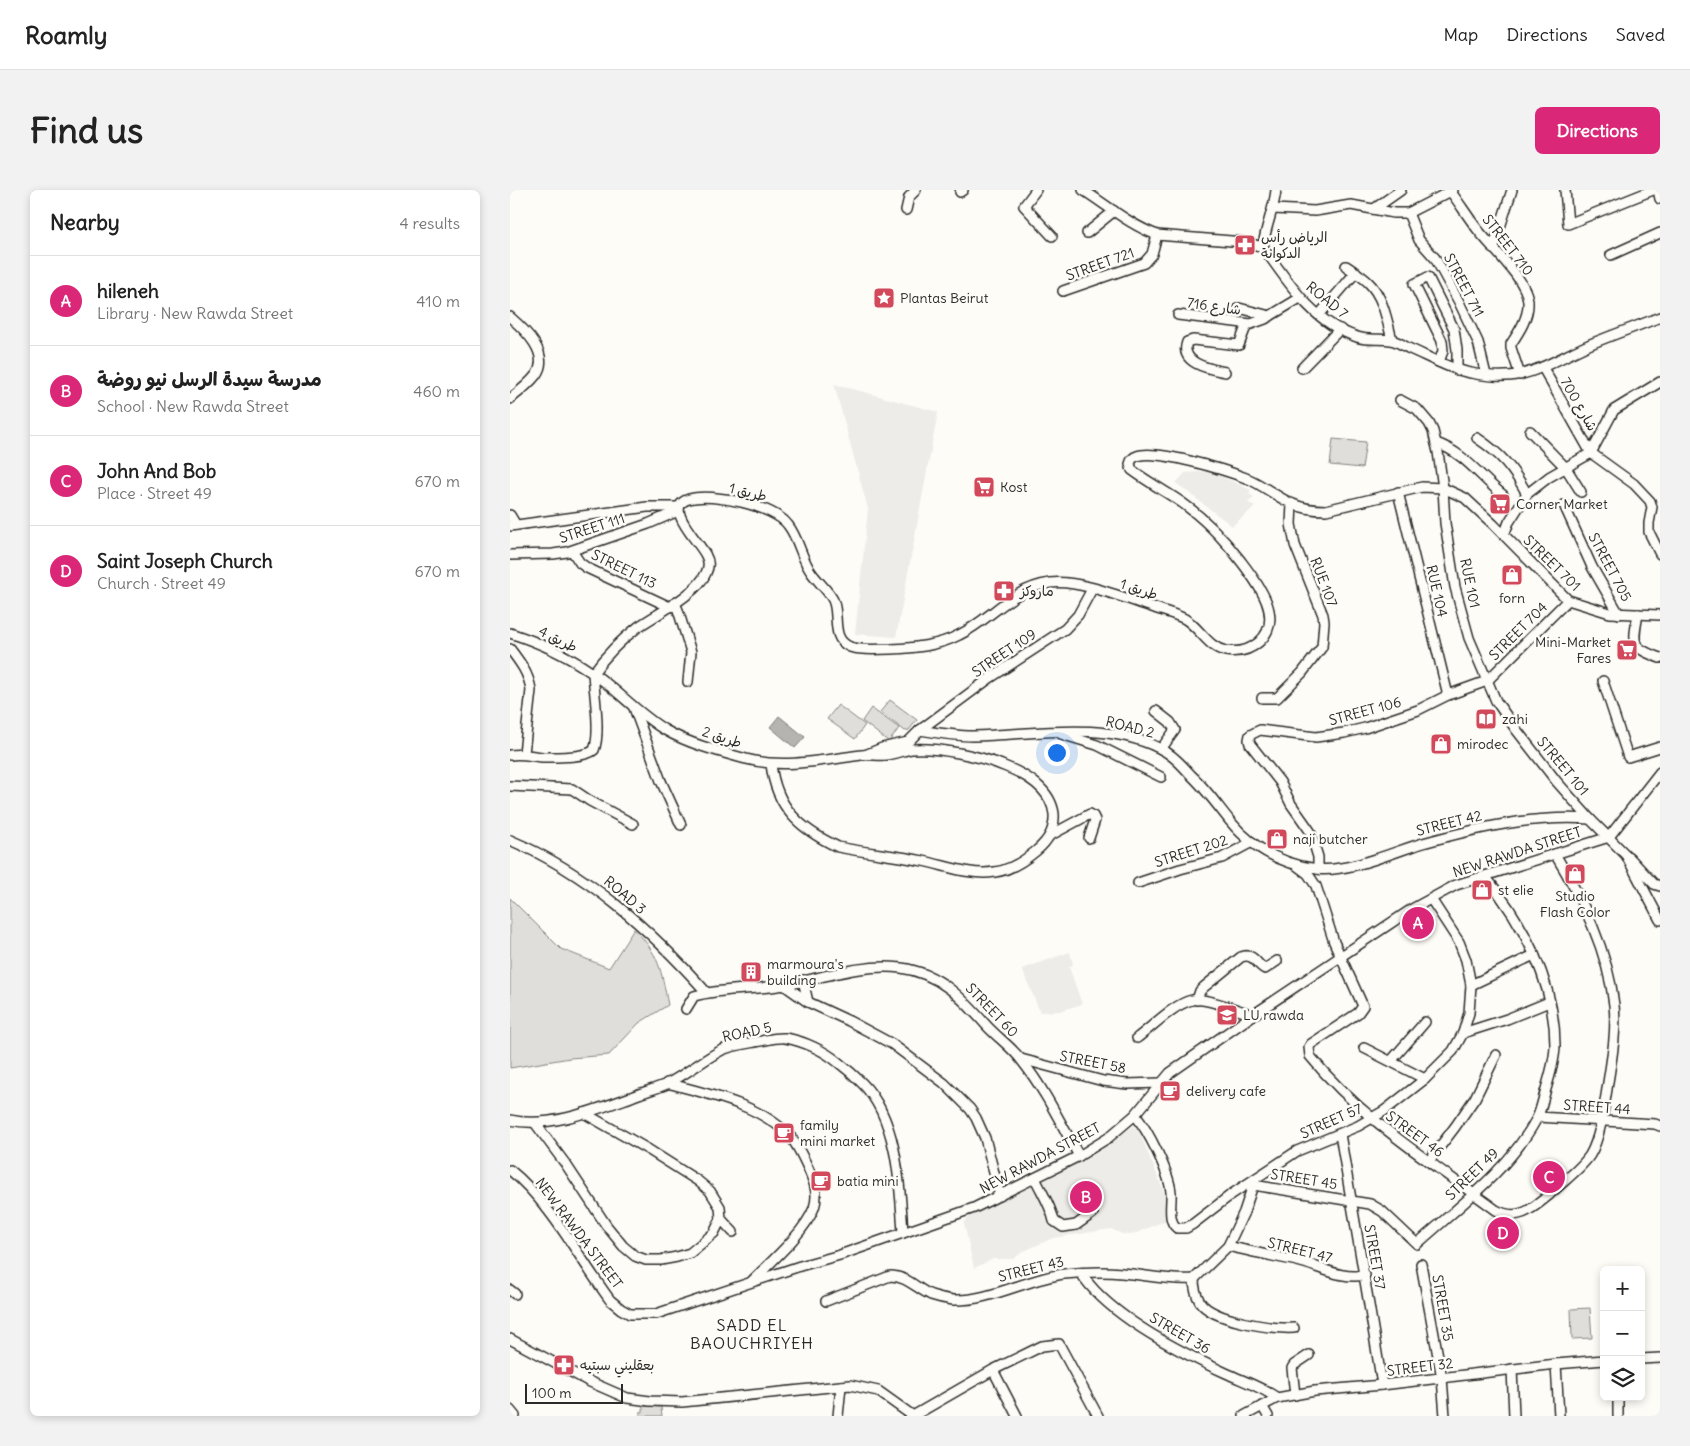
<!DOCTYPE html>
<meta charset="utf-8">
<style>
body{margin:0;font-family:Delius,"Playpen Sans Arabic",sans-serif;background:#f2f2f2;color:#222}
.controls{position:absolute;right:15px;bottom:15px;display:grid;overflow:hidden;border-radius:8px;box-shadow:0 2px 8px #0003}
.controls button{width:45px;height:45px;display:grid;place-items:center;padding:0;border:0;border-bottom:1px solid #e0e0e0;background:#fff;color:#222;font:25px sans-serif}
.scale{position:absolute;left:15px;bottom:12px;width:98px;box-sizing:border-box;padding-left:5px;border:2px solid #2b2b2b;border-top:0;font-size:14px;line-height:18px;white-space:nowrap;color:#2b2b2b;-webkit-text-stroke:4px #fdfcf7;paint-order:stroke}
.you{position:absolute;left:546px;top:562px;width:18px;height:18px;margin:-12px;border:4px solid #fff;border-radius:50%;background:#1a73e8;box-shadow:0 0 0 8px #1a73e833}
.badge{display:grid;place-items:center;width:32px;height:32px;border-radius:50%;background:#db2777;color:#fff;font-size:16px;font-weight:700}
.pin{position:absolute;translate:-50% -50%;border:2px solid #fff;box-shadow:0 1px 5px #0006}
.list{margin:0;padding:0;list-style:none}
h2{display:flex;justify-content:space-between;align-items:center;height:65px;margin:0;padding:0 20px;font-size:21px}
h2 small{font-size:16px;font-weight:400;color:#767676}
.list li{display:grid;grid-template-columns:32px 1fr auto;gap:15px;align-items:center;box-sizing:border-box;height:90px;padding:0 20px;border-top:1px solid #e0e0e0}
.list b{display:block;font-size:19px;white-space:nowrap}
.list p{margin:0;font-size:16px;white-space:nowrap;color:#767676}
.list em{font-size:16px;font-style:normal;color:#767676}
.icon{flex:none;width:28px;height:28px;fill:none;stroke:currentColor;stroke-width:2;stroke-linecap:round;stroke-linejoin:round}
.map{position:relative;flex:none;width:1150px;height:1226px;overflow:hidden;border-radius:8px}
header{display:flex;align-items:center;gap:30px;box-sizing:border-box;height:70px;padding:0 25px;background:#fff;border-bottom:1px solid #e0e0e0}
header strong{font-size:24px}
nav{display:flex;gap:28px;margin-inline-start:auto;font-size:18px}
.intro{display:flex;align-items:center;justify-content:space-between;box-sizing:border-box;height:120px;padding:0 30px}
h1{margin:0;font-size:35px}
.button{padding:12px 22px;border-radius:8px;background:#db2777;color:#fff;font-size:18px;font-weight:700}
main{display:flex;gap:30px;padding:0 30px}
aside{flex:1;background:#fff;border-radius:8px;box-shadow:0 2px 8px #0003}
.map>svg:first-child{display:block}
.built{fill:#edece8}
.green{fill:#dfdeda;stroke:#858482}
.water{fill:#b5b4b1;stroke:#7e7d7b}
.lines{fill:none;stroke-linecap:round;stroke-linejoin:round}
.minor-casing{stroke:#2b2b2b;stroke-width:12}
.minor{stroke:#fdfcf7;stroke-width:9}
.labels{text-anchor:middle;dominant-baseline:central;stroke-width:5;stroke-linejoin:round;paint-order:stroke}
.poi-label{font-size:14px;fill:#2b2b2b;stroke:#fdfcf7;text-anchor:start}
.street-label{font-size:14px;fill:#2b2b2b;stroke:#fdfcf7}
.quarter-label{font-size:16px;letter-spacing:1px;fill:#2b2b2b;stroke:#fdfcf7}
</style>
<header>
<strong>Roamly</strong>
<nav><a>Map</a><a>Directions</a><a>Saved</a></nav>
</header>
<div class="intro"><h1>Find us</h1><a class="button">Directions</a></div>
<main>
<aside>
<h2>Nearby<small>4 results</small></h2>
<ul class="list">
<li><span class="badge">A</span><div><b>hileneh</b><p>Library · New Rawda Street</p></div><em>410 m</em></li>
<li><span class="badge">B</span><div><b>مدرسة سيدة الرسل نيو روضة</b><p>School · New Rawda Street</p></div><em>460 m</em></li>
<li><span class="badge">C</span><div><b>John And Bob</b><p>Place · Street 49</p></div><em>670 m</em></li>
<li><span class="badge">D</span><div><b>Saint Joseph Church</b><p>Church · Street 49</p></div><em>670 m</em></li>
</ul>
</aside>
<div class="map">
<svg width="1150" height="1226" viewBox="0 0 1150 1226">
<rect width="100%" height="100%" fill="#fdfcf7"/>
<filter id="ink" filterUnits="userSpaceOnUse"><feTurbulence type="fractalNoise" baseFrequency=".02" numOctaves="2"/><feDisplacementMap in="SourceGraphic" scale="10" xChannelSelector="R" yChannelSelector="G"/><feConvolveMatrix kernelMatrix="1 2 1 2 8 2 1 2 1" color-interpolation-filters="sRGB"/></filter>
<g filter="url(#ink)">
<g class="built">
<polygon points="324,194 428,222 386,447 345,444 358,319"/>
<polygon points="700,281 741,300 739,304 744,307 738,313 746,316 722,336 666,293 675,283"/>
<polygon points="560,762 563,775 559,777 572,814 550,821 530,822 512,779"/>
<polygon points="623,936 628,939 659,1014 657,1030 621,1045 612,1044 601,1039 543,1048 514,1061 503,1069 483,1069 464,1078 454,1033 461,1023 563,976 587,963"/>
</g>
<g class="green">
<polygon points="823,249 856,252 852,278 820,275"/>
<polygon points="380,510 407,530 399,540 395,541 370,522"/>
<polygon points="328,515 355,535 345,549 317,529"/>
<polygon points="361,518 389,538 379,552 352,531"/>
<path d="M0,708L51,759L99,778L124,739C150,765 151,780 158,815L129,833L99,865L60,868L0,878Z"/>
<polygon points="1080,1118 1082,1148 1062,1149 1061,1119"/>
<polygon points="133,1216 151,1217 152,1226 130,1226 130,1222 133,1222"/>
</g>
<polygon class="water" points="269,526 295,547 285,558 260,537"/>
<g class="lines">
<g class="minor-casing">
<g id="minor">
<polyline points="526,0 514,16 542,46"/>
<path d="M573,0C598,16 620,35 647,45L734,52L753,57C778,92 803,133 847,147C858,151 870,148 881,150C886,151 893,155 898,158C919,167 939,179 961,183C1017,195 1036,173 1083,153C1105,144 1128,136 1150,127"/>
<polyline points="1055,0 1058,34 1143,0"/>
<polyline points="1148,0 1150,9"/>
<polyline points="450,2 453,0"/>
<path d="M941,2C950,14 958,27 968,40C981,57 1018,91 1018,112C1019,127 1009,142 1001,154V158L1010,185"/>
<polyline points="763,19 805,21 841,15 884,23 898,23 943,0"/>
<polyline points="864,19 891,0"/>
<polyline points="396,20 399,7 406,0"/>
<polyline points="898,23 909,50 925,68 949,112 968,152 976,185"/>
<polyline points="577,43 604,21"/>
<path d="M753,57C755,37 764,20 766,0"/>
<polyline points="983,59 1002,0"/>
<polyline points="1101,65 1150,43"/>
<path d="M836,76C843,81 852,86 858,92C873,106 877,130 882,150"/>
<polyline points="553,101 634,73 642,64 647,45"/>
<polyline points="729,118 760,126"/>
<polyline points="668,125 741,134 755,129 790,108"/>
<polyline points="809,125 846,82"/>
<path d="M0,127C15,140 41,164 26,185C19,194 9,202 0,209"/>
<polyline points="929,172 933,161 932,151 904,94 918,87 944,139 947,160 947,180"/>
<polyline points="792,178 830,139"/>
<polyline points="1033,178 1081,263 1124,294 1140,311 1142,317 1139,333 1139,342 1150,364"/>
<path d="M715,182C701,179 669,174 677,152L683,150L729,155L737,134"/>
<polyline points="890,210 907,219 919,233 923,241 928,262 933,298 935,333 945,397 959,448 986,511 1005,538 1047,592 1080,629 1116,665 1150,730"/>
<polyline points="1020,241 1056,278 1071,302"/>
<path d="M967,248C991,264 1003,278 1017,304"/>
<path d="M926,253C955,263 970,287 993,305"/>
<polyline points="888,302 938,505"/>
<polyline points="1054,315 1082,377 1109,424"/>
<polyline points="0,325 6,335"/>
<polyline points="0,336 137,317 169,317"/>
<polyline points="994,345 999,332 1017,304 1039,287 1081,263 1104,220 1150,192"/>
<polyline points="62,361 70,373 77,378 160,417"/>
<polyline points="0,365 43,364 57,362 138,334 168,321"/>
<polyline points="165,413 168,420 181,462 178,492"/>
<path d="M1128,424C1123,454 1120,457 1150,468"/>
<path d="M0,443C28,452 57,465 81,482C107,499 128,524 155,540C179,554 210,562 236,569C273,579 314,570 351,565C360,564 368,566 377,565C385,564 394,560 402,559C427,557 471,566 494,576C515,584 541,599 544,624C545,640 538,651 526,661C514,671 501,680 485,682C461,686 437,676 413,671C385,665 356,663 328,657C290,639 266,618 261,574"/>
<path d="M0,459C10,472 19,484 21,500L14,563"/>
<path d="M83,483C96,465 111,450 128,437C147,424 188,403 196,383C199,377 199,371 196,366C191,353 151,317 179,309C202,302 264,316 278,335C289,349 291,368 301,382C308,392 318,400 323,410C330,425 320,449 340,457C352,461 368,459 381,459C404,458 428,456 449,445C482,429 500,399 540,393C568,389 614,408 642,417C653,421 665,424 675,429C690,438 698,458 716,461C729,463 740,460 749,452C776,428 746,391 730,370C713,348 694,328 671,312C655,301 638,292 622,280L620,274C621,270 623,267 627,266C647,259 715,280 736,288C752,294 766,307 783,314C794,319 804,320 816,320L912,297L933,298L955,308L983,334L1058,410L1100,423L1150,425"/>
<polyline points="1093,491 1118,567 1150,557"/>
<polyline points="752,508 767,508 792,483 812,457 814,432 813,425 785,355 781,334 782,314"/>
<polyline points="124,518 151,591 171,635"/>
<polyline points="646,521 660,532 665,540 651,559"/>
<path d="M410,540C428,543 445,546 463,546C525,545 591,530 649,558C662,564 672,575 681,585C696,599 707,615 720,631C742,658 772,674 807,679C837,683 883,662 913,653C967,638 1023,625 1080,629"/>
<polyline points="551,544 587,555 651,587"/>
<path d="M0,565C12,563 21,566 32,567C45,567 75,568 84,560C91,544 84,502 83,483"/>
<polyline points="355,565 372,558 398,552 410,540 480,488 555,439 568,425 582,399"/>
<polyline points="0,596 62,599 80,611 123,634"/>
<polyline points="541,645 580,624 583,626 585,630 579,648"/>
<polyline points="1099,647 1150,582"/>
<path d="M0,650C78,683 141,740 197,803"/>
<polyline points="1119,667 1144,694 1150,696"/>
<path d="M786,675L798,684L806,696L824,752L853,816L848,823L801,854L799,857L800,866C851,929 921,972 986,1020C1008,1032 1022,1019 1039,1005C1052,992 1070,980 1080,965C1090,948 1094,918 1097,899C1101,872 1107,843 1104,815C1098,761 1073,710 1045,664"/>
<polyline points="808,679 808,667 800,641 781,614 770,592 740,554 739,550 740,545 750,540 806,547 834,543 855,538 908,520 938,505 977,491 1058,410"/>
<polyline points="628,693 670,679 712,668 742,652"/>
<polyline points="293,790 298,812"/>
<polyline points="274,795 298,812 339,831 382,854 434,893 460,919 466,928 475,948 490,1006"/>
<polyline points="961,795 1024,765"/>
<path d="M687,810L690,801L694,797L731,767C744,762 746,775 755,779L767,771"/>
<path d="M176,819L184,806C214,798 245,800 275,795C313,788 352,773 391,778C430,783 453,809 477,836C488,848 503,858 512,871C535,900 551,934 569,966"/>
<polyline points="953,843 997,829 1039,812"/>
<path d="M627,848C642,837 664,814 682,810C694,807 731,821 743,825"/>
<polyline points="854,858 915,889"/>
<polyline points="511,869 593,891 617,894 651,893"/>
<polyline points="881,871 915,832"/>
<path d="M157,893C198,904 248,914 279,945C287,954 293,967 298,978C304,992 309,1003 304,1018C295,1042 261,1072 242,1091"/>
<path d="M625,925C638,940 659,982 661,1002C662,1013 657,1031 667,1038H676L683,1034L722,1004L787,961L848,936L874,921L915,889L943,861L953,843L959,823L961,795L956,770L949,752L921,709"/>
<polyline points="1028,927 1145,934 1150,936"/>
<path d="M0,930C38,939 85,920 121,907C133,902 145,899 157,894C176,884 193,870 212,860C221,856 234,854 245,852C254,851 265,847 275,848C294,851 315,861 329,873C337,879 345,886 352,893C388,929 390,996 393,1043"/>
<polyline points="25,933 57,976 96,1035 113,1056 125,1066 136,1070 151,1070 167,1067 180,1063 204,1043 211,1029 210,1017 200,1001 188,991 139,960 74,923"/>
<path d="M830,944C844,1028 859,1111 872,1195"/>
<polyline points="919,971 945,937 965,908 986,865"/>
<path d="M0,980C40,1012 69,1068 100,1110L111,1119L120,1124H146L290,1076L330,1065L464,1018L569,966L598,948L625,925L660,883L743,825L902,719L946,695L1099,647"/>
<path d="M525,988C532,1003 541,1016 544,1031L553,1037L566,1035L583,1023"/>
<path d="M743,995L860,1014L872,1021L907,1054C949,1016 999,980 1027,928C1031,920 1033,909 1036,899C1040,885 1045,870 1045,855C1045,793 1013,732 975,686"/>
<polyline points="211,1029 223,1042"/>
<path d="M718,1056C741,1062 764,1066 787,1071C809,1076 831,1090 855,1085"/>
<polyline points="911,1074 932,1188 935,1226"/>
<path d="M571,1083C598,1126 670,1162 716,1183C733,1191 752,1197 767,1208"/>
<path d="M684,1089C684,1097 686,1105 690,1112C703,1131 762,1139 784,1138"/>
<polyline points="0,1100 5,1104"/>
<path d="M316,1111L380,1086C397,1086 407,1099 421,1105C427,1107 436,1109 443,1110C478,1112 519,1088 554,1084C573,1082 593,1081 612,1083C636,1085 659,1091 684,1089L718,1056L734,1022L745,989"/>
<polyline points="0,1149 78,1191 117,1208 140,1211 172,1212 340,1195 368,1201 403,1226"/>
<polyline points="1131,1169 1150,1168"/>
<polyline points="1046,1174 1049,1226"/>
<polyline points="1002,1179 1004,1226"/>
<polyline points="483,1180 507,1226"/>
<polyline points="785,1205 782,1178 784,1175 799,1165"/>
<polyline points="1108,1207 1108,1226"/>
<polyline points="752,1216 758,1226"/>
<polyline points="0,1220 5,1226"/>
<polyline points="328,1226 331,1196"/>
<polyline points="403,1226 483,1180 532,1156 549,1154 588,1226"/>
<polyline points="734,1226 767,1208 805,1201 872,1195 1046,1174 1094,1170"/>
</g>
</g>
<use href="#minor" class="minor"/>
</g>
</g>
<defs>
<g id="pharmacy-square" transform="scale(1.125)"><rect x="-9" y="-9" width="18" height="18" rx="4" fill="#d1495b" stroke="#fdfcf7"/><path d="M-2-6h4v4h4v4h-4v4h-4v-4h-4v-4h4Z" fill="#fff"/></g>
<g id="sight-square" transform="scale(1.125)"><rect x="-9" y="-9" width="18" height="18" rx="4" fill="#d1495b" stroke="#fdfcf7"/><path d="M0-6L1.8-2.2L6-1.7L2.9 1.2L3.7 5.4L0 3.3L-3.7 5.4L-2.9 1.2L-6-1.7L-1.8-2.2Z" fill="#fff"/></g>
<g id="supermarket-square" transform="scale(1.125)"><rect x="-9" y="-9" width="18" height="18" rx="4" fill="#d1495b" stroke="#fdfcf7"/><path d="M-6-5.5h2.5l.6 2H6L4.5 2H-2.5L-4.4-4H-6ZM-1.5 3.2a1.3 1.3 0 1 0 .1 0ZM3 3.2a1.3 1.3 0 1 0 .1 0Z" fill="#fff"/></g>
<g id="shop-square" transform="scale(1.125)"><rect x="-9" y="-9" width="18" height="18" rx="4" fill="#d1495b" stroke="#fdfcf7"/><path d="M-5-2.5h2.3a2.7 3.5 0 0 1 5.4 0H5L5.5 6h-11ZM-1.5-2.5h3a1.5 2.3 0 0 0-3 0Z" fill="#fff"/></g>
<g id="library-square" transform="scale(1.125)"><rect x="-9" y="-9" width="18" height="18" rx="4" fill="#d1495b" stroke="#fdfcf7"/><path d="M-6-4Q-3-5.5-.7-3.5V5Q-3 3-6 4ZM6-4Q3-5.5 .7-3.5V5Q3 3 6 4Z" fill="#fff"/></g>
<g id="building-square" transform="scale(1.125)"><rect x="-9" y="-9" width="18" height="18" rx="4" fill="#d1495b" stroke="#fdfcf7"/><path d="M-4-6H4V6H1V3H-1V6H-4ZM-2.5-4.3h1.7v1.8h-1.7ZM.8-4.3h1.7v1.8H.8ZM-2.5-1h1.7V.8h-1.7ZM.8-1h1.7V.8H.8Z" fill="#fff"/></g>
<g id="university-square" transform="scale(1.125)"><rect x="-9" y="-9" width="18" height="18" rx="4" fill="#d1495b" stroke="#fdfcf7"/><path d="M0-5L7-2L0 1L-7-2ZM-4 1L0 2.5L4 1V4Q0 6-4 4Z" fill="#fff"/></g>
<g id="cafe-square" transform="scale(1.125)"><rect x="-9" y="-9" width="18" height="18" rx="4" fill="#d1495b" stroke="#fdfcf7"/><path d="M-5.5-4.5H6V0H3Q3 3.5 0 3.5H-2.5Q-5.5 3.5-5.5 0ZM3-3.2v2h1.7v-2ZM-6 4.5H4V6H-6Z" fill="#fff"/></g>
</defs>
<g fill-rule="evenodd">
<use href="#pharmacy-square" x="735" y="55"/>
<use href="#sight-square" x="374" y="108"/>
<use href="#supermarket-square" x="474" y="297"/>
<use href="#supermarket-square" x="990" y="314"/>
<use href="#shop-square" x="1002" y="385"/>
<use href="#pharmacy-square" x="494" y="401"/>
<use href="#supermarket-square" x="1117" y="460"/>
<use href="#library-square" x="976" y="529"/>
<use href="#shop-square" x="931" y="554"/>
<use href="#shop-square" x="767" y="649"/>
<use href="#shop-square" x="1065" y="684"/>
<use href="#shop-square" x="972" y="700"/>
<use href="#building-square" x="241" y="782"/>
<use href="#university-square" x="717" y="825"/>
<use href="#cafe-square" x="660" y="901"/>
<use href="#cafe-square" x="274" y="943"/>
<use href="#cafe-square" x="311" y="991"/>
<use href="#pharmacy-square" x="54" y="1175"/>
</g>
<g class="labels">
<g class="poi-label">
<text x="751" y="47">الرياض رأس<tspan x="751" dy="16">الدكوانة</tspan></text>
<text x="390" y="108">Plantas Beirut</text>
<text x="490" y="297">Kost</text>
<text x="1006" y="314">Corner Market</text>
<text x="510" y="401">ماروكز</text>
<text x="1002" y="408" text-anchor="middle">forn</text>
<text x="1101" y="452" text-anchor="end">Mini-Market<tspan x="1101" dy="16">Fares</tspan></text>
<text x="992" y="529">zahi</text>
<text x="947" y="554">mirodec</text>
<text x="783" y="649">naji butcher</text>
<text x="988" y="700">st elie</text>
<text x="1065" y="706" text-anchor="middle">Studio<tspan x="1065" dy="16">Flash Color</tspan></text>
<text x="257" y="774">marmoura's<tspan x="257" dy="16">building</tspan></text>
<text x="733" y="825">LU rawda</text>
<text x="676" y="901">delivery cafe</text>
<text x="290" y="935">family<tspan x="290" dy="16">mini market</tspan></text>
<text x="327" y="991">batia mini</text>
<text x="70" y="1175">بعقليني سبتيه</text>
</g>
<g class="street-label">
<text transform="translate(998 55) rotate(52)">STREET 710</text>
<text transform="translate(590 74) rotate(-20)">STREET 721</text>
<text transform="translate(954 95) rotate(62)">STREET 711</text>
<text transform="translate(817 110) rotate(39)">ROAD 7</text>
<text transform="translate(704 116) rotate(8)">شارع 716</text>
<text transform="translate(1069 214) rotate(60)">شارع 700</text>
<text transform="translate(238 302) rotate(14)">طريق 1</text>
<text transform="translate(82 338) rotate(-18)">STREET 111</text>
<text transform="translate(1042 373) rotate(44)">STREET 701</text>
<text transform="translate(1100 377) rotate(62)">STREET 705</text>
<text transform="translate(114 379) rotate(26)">STREET 113</text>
<text transform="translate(814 392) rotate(69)">RUE 107</text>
<text transform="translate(960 393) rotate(78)">RUE 101</text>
<text transform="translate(629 399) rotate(18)">طريق 1</text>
<text transform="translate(927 401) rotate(77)">RUE 104</text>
<text transform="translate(1008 441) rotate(-45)">STREET 704</text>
<text transform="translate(48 449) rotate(26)">طريق 4</text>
<text transform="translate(494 463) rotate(-34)">STREET 109</text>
<text transform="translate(855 521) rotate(-15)">STREET 106</text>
<text transform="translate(620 537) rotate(14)">ROAD 2</text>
<text transform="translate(212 547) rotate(18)">طريق 2</text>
<text transform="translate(1053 576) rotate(50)">STREET 101</text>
<text transform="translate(939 633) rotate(-14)">STREET 42</text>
<text transform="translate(681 661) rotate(-18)">STREET 202</text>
<text transform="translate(1007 662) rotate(-18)">NEW RAWDA STREET</text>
<text transform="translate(115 705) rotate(40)">ROAD 3</text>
<text transform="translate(482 820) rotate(46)">STREET 60</text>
<text transform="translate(237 842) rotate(-12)">ROAD 5</text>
<text transform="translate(583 872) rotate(11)">STREET 58</text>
<text transform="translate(1087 917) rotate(4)">STREET 44</text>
<text transform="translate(821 931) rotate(-24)">STREET 57</text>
<text transform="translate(905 944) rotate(36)">STREET 46</text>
<text transform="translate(530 968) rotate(-28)">NEW RAWDA STREET</text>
<text transform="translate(962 984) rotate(-44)">STREET 49</text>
<text transform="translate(794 989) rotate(9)">STREET 45</text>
<text transform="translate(69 1043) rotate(53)">NEW RAWDA STREET</text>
<text transform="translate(790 1060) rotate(14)">STREET 47</text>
<text transform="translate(865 1067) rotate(80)">STREET 37</text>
<text transform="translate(521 1079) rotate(-14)">STREET 43</text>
<text transform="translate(933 1118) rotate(80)">STREET 35</text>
<text transform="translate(670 1143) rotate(30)">STREET 36</text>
<text transform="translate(910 1177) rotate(-7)">STREET 32</text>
</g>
<g class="quarter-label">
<text x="242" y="1135">SADD EL<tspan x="242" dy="18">BAOUCHRIYEH</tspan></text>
</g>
</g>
</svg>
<div class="controls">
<button>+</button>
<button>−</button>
<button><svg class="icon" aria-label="layers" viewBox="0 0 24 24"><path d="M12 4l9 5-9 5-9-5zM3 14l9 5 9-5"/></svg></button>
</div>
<div class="scale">100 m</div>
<div class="you"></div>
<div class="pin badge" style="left:908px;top:733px">A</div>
<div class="pin badge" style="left:576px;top:1007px">B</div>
<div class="pin badge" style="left:1039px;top:987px">C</div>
<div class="pin badge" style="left:993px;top:1043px">D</div>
</div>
</main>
